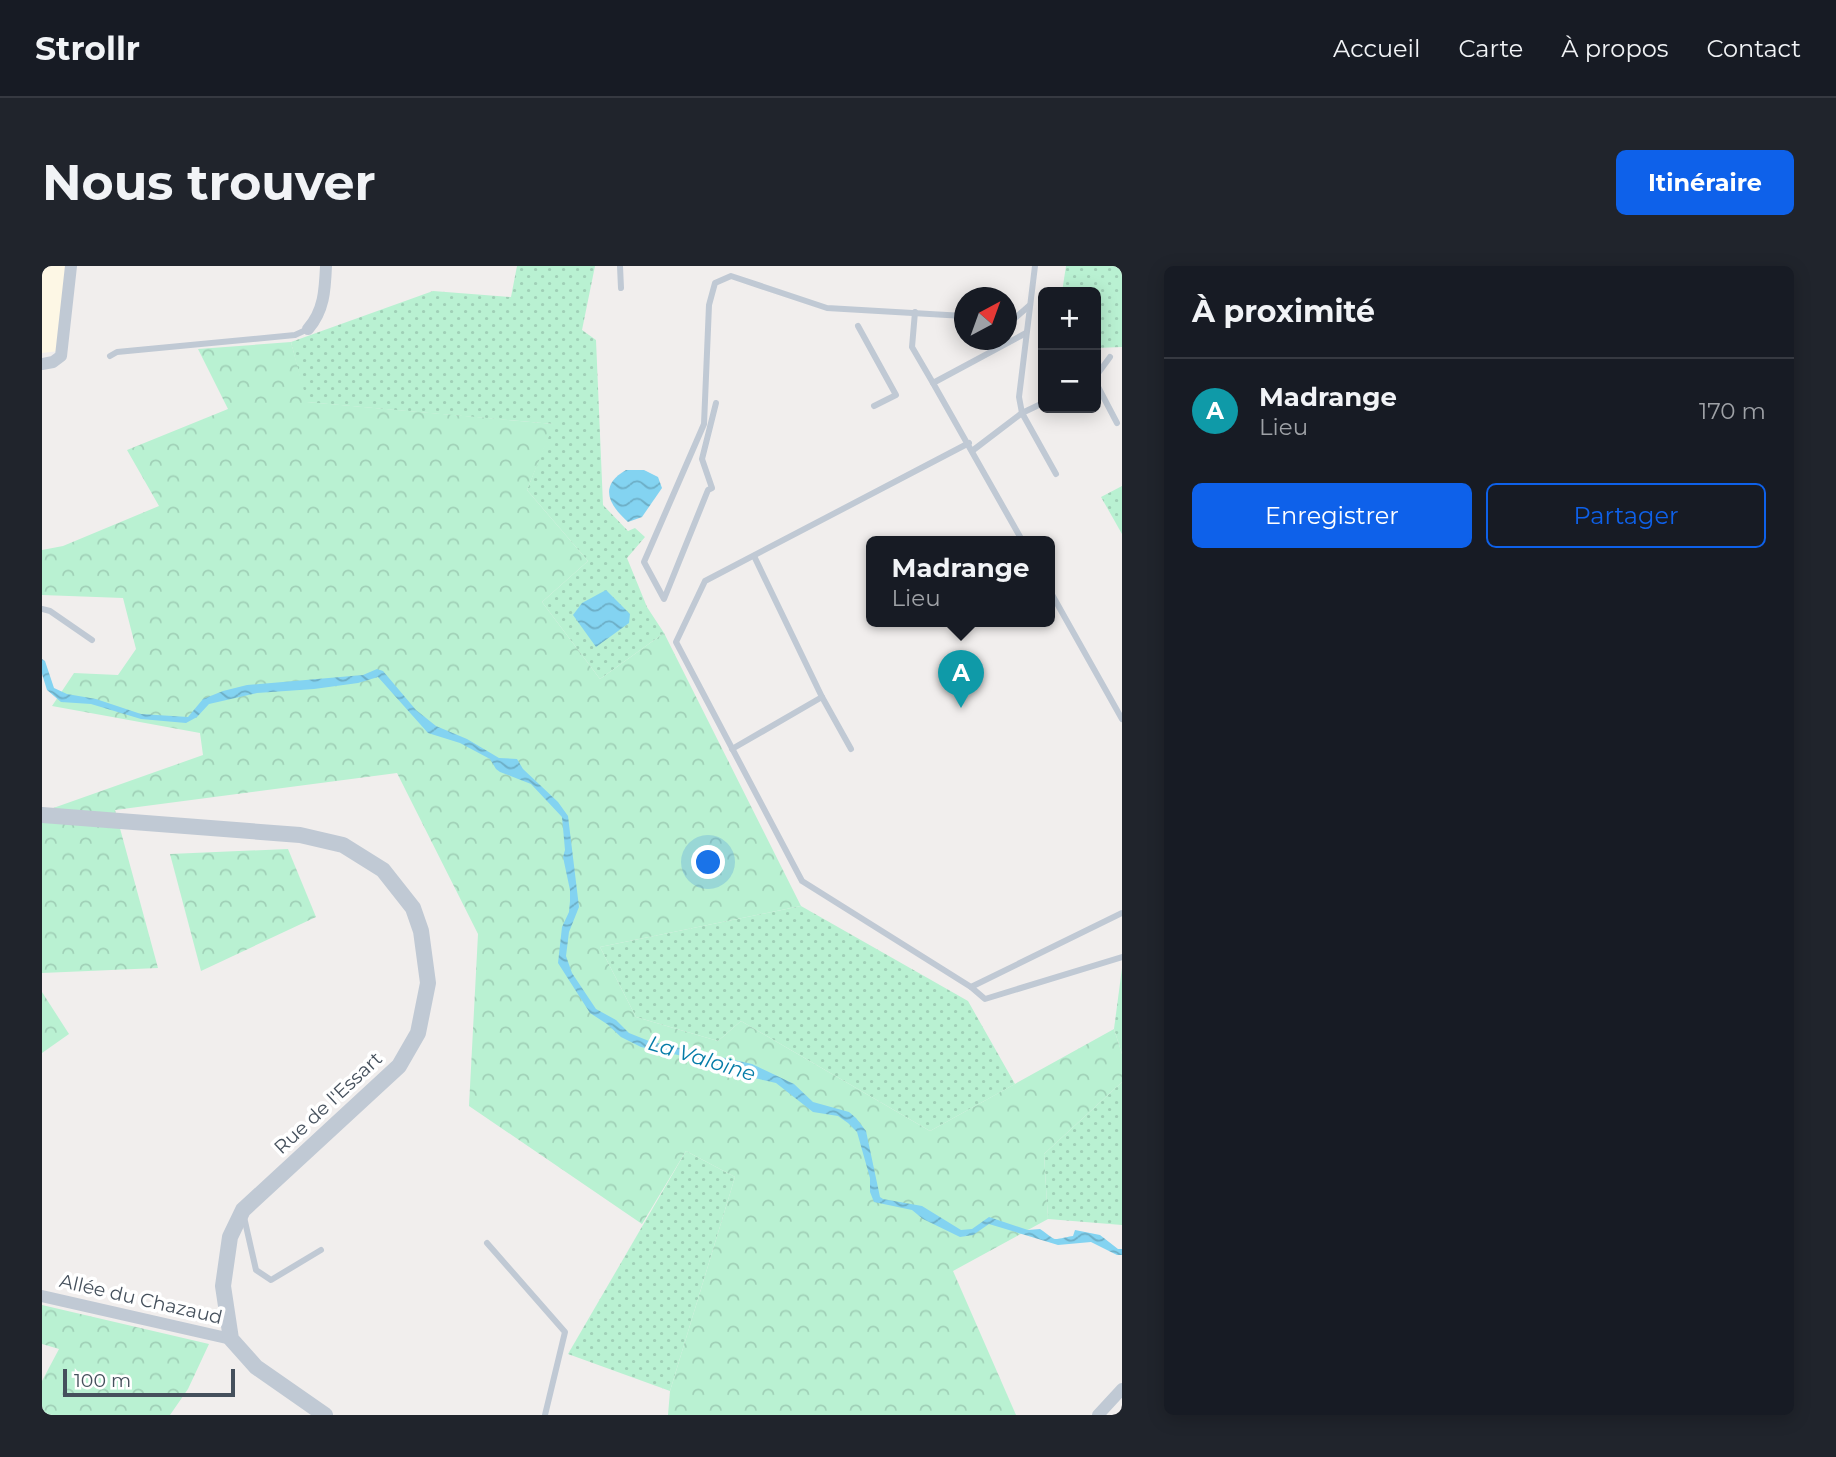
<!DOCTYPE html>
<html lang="fr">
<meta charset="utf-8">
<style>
body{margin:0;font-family:Montserrat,sans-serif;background:#20242c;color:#f1f3f6}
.controls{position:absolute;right:21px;top:21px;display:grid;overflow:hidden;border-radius:10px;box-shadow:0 4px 18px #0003}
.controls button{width:63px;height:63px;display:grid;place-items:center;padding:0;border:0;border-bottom:2px solid #363941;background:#171b24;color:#f1f3f6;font:35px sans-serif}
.compass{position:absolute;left:912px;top:21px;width:63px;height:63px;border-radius:50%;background:#171b24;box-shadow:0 4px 18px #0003;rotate:41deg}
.scale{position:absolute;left:21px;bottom:18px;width:172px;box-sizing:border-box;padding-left:7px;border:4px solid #45505c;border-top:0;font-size:19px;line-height:24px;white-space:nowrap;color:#45505c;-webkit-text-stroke:5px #fff;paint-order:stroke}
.you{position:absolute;left:667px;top:597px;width:24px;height:24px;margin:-18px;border:5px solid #fff;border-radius:50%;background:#1a73e8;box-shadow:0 0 0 10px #1a73e833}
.badge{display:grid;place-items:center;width:46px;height:46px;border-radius:50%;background:#0e61ea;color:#fff;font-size:23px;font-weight:700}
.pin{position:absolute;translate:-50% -58px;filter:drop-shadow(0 2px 4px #0008)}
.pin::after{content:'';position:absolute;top:37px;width:24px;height:21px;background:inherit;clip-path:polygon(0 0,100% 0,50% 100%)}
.popup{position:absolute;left:824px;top:270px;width:189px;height:91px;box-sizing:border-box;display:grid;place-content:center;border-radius:10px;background:#171b24;filter:drop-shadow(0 2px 5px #0005);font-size:23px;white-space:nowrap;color:#9ea1a6}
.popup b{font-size:26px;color:#f1f3f6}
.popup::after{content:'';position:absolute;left:50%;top:100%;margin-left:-14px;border:14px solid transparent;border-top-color:#171b24}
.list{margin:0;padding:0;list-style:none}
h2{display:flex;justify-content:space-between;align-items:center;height:91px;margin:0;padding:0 28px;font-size:30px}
h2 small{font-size:23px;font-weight:400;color:#9ea1a6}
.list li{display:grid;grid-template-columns:46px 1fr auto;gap:21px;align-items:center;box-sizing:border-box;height:105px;padding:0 28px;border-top:2px solid #363941}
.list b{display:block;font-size:26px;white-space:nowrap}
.list p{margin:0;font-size:23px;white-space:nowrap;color:#9ea1a6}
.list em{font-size:23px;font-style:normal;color:#9ea1a6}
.actions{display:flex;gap:14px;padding:21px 28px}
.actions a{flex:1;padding:16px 0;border:2px solid #0e61ea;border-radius:10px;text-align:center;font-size:24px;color:#0e61ea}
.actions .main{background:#0e61ea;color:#fff}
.map{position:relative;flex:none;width:1080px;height:1149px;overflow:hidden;border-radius:10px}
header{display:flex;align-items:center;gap:42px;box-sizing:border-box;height:98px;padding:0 35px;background:#171b24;border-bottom:2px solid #363941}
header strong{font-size:33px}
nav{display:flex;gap:38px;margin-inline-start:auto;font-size:24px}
.intro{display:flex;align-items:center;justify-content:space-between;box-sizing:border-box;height:168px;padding:0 42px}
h1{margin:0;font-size:49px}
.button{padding:18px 32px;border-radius:10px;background:#0e61ea;color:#fff;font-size:24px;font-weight:700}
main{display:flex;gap:42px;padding:0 42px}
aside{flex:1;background:#171b24;border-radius:10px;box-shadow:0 4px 18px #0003}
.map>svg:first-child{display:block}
.commercial{fill:#fdf7e5}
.grass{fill:url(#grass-dots)}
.forest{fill:url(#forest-crowns)}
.water{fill:url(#water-waves)}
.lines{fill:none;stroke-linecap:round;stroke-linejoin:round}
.service{stroke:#c0c9d4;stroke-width:6}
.minor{stroke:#c0c9d4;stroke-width:12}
.tertiary{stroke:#c0c9d4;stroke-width:16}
.labels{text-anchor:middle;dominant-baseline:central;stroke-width:7;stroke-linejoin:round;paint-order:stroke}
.street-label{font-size:19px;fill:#45505c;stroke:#fff}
.water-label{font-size:21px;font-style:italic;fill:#057ca8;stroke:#fff}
</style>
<header>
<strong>Strollr</strong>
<nav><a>Accueil</a><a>Carte</a><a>À propos</a><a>Contact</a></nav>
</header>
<div class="intro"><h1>Nous trouver</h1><a class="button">Itinéraire</a></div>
<main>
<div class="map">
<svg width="1080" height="1149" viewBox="0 0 1080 1149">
<defs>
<pattern id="grass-dots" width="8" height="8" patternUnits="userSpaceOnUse" patternTransform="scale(1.75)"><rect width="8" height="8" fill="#b9f1d2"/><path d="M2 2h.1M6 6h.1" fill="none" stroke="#a0d0b7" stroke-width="1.8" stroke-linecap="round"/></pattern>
<pattern id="forest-crowns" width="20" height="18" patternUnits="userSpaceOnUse" patternTransform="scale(1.75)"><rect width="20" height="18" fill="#b9f1d2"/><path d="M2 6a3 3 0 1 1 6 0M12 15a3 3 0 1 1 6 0" fill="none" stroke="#a0d0b7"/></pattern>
<pattern id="water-waves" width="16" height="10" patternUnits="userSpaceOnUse" patternTransform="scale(1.75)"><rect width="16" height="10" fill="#83d3f1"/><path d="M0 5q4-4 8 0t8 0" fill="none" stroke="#6daec6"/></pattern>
</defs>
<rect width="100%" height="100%" fill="#f1eeed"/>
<polygon class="commercial" points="0,0 24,0 17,85 0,87"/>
<g class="grass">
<polygon points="475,0 553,0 540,64 554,74 561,239 586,265 593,262 603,271 585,292 605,341 622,367 558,413 500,336 546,295 485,224 511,158 264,136 249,76 391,25 469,31"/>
<polygon points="1024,0 1080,0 1080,81 1054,82 1054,26 1020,26"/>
<polygon points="1080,220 1080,268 1059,231"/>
<polygon points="759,640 926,735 973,818 888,865 699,755 676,775 594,751 558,681"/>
<polygon points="1080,702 1080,788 1072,763"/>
<polygon points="1080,816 1080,959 1006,953 1002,888"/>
<polygon points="644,885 693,911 628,1125 526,1088"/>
</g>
<g class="forest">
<polygon points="249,76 265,136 512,158 485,224 546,295 500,336 558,413 622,367 759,640 558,681 594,751 676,775 699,755 888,865 1072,763 1080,788 1080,816 1002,888 1006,953 911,1005 974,1149 626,1149 628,1125 693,911 644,885 600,958 427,840 436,668 355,507 73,544 116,702 0,707 0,546 161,489 158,467 10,440 32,407 76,409 94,383 81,332 0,329 0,284 21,280 117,240 85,184 186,143 156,83"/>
<polygon points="246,583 274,651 159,705 128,588"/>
<polygon points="0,726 27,768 0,787"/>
<polygon points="0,1039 167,1078 146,1123 128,1149 0,1149 0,1115 17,1083 0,1078"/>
</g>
<g class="water">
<path d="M584,204H602L616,211L620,222L600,251L586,256C567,239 556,220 584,204Z"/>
<polygon points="564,324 588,348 587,357 554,381 531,349 540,337"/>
<path d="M0,393L3,395L12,422L25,428L54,433L99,448L146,451L161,433L181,425L205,419L321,409L335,403L341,405L374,444L394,460L425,473L457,492L475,493L481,503L516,536L526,550L537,641L527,666L524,690L530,707L554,743L574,754L587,767L607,775L710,798L752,818L771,836L807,846L814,852L824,865L838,931L841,933L880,940L919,964L930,963L947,951L986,964L998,963C1017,976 1007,974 1031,970L1033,964L1058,969L1076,983H1080V989H1075L1049,976L1016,979L947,958L931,969L918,971L881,953L870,944L832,936L828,926V912L815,866L806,857L796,850L771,846L734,817L688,806L659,794L599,781L579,771L565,758L548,747L516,697L520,661L527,646L528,635V624L521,591L523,584L520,551L489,518L458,506L454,503L448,493L418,477L386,467L336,411L316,417L272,423L215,427L167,438L155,451L144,457L99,453L49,438L19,436L5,424L0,408Z"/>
</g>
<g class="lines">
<g class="service">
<polyline points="578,0 579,22"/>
<polyline points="993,0 977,131 980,147 1014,208"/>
<polyline points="873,46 870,81 891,117"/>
<polyline points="964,53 971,54 988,39"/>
<polyline points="816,60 854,129 832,140"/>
<polyline points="68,90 75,86 253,69 266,63"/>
<polyline points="1054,110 1068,91"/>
<polyline points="1054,117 1075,157"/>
<polyline points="674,137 660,193 670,222 666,224 622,333 602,296 662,158 667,39 673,17 689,10 785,42 922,50"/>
<polyline points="927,177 663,315 634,376 760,615 929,721 1080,647"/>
<polyline points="930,185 980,147 1001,137"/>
<polyline points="981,276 891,117 984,67"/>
<polyline points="1008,325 1080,453"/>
<polyline points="0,343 8,345 50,374"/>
<polyline points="780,431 809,483"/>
<polyline points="690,483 780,431 712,290"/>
<polyline points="929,721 943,733 1080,691"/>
<polyline points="202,951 214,1004 229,1014 279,984"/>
<polyline points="445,977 523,1066 503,1149"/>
</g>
<g class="minor">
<path d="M266,63C282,45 283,24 284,0"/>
<polyline points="0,98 11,96 19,90 29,0"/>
<polyline points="0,1030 189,1073"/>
<polyline points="1056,1149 1080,1123"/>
</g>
<polyline class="tertiary" points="0,549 258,569 301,579 341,604 371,642 379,665 386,717 376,767 357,800 201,944 188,971 181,1020 189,1073 214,1101 283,1149"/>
</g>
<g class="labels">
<g class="street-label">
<text transform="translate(286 837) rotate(-43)">Rue de l'Essart</text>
<text transform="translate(99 1033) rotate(13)">Allée du Chazaud</text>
</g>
<g class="water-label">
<text transform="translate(660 792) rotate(17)">La Valoine</text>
</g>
</g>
</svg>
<div class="controls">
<button>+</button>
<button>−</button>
</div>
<svg class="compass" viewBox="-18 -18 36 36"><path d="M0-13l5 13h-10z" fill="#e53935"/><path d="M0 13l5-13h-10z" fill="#9ea1a6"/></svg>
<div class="scale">100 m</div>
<div class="you"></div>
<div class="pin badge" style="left:919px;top:442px;background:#0f9aa8">A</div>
<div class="popup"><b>Madrange</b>Lieu</div>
</div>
<aside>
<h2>À proximité<small></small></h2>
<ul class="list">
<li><span class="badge" style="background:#0f9aa8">A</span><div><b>Madrange</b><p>Lieu</p></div><em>170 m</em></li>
</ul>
<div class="actions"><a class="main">Enregistrer</a><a>Partager</a></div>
</aside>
</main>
